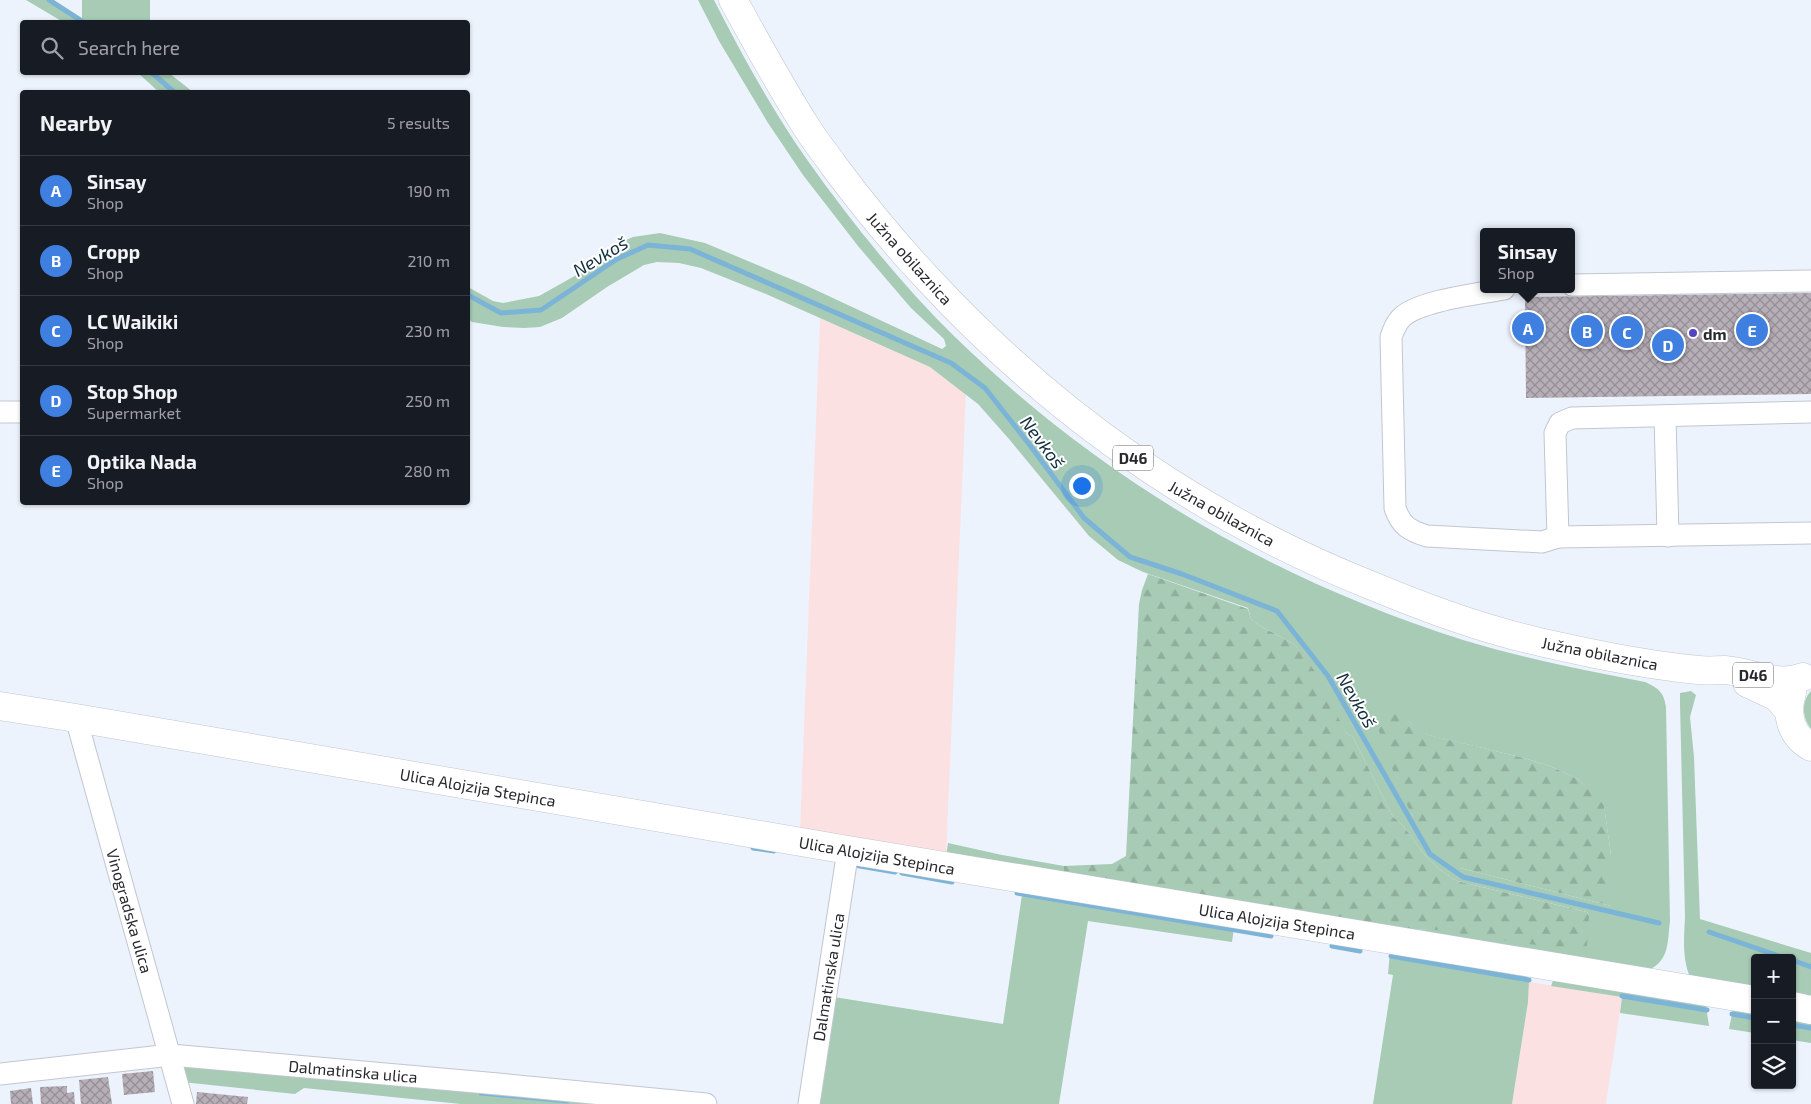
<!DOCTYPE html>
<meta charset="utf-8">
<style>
body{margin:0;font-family:"Exo 2",sans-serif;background:#20242c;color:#f1f3f6}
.controls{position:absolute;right:15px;bottom:15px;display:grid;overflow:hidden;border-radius:5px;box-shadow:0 1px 4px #0004}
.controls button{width:45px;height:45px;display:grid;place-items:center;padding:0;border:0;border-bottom:1px solid #363941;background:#171b24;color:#f1f3f6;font:25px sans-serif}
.you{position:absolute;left:1081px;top:485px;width:18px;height:18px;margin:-12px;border:4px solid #fff;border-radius:50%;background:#1a73e8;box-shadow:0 0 0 8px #1a73e833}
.badge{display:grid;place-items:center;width:32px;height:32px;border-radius:50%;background:#0b8043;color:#fff;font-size:16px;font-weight:700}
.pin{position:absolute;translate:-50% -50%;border:2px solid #fff;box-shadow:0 1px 5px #0006}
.popup{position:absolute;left:1480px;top:228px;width:95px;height:65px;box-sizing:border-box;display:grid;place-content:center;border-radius:5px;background:#171b24;filter:drop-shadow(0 1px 4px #0005);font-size:16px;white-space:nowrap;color:#9ea1a6}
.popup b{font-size:19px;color:#f1f3f6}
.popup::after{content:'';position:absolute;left:50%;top:100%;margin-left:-10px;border:10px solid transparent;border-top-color:#171b24}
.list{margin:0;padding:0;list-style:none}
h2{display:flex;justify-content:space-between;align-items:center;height:65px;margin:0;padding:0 20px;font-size:21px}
h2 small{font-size:16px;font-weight:400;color:#9ea1a6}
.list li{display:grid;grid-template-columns:32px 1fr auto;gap:15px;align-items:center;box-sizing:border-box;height:70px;padding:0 20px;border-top:1px solid #363941}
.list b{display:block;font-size:19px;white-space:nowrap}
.list p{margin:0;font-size:16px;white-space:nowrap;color:#9ea1a6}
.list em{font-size:16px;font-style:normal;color:#9ea1a6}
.icon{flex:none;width:28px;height:28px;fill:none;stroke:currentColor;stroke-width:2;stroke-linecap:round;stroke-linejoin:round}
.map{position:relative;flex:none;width:1811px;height:1104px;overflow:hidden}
.search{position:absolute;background:#171b24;box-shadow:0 1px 4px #0004;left:20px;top:20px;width:450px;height:55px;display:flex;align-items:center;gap:12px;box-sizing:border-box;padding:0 18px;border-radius:5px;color:#9ea1a6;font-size:19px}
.panel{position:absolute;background:#171b24;box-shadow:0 1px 4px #0004;left:20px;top:90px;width:450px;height:415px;border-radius:5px}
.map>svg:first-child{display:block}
.industrial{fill:#fce1e3}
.grass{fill:#a7cbb5;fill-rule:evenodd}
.forest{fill:url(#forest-firs)}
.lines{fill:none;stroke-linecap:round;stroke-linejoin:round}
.stream{stroke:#7bb4d7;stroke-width:5}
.building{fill:url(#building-cross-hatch)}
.minor-casing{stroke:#c1c6cf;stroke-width:23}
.major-casing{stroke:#c1c6cf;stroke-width:29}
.minor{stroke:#fff;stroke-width:21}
.major{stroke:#fff;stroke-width:28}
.poi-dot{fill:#5146bd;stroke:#fff;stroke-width:2}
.labels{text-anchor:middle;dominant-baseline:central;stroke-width:4;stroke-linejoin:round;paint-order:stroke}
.shield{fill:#fff;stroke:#68696c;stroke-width:1}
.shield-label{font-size:15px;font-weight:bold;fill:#27292d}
.street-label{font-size:16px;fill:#27292d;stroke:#fff}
.poi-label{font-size:16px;font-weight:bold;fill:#27292d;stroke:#fff;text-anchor:start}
.water-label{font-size:18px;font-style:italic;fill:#122d3d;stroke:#fff}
</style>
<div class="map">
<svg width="1811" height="1104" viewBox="0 0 1811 1104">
<defs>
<pattern id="forest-firs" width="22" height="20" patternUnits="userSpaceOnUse" patternTransform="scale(1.25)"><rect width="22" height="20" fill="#a7cbb5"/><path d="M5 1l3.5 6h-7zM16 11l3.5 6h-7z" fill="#90ae9c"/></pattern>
<pattern id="building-cross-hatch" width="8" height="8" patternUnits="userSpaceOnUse" patternTransform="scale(1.25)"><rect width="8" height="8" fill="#b7afb7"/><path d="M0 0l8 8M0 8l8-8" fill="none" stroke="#958e95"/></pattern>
</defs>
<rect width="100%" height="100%" fill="#edf3fd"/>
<g class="industrial">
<polygon points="820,318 930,367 966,394 946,857 800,831"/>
<polygon points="1529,982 1622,997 1606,1104 1512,1104 1528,1002"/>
</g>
<g class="grass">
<polygon points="26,0 54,0 82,18 82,0 150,0 150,22 63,22"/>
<path d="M698,0H714C742,55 772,110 808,161C852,223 901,284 955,337C1101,479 1269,578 1463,640C1522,658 1584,670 1645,682C1658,688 1664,692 1666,707L1670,921C1667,945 1670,962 1644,972L1415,930L1589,915L1587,912L1457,881C1443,873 1431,863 1421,850C1412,838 1405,825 1393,817L1353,737L1346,733L1297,647L1292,643L1257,624L1251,619L1248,608L1143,572L1118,560L1089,536L1009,439L978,404L930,367L766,294L701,268L679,263L657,262L644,265L607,287L562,318L540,327L524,328L503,327L472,322L468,319V287L493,301L503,303L539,296L580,273L614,245L633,237L660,233L705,243L805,285L925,341L942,349L946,346L944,339L911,308L858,246L803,175L768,123L719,41ZM1408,721L1424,734L1524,758L1550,766L1578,779L1604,806L1611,855V906L1460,868L1412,815L1379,728Z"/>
<polygon points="138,73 169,73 193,92 159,92"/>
<path d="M1691,691L1696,695L1690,717L1694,757L1700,919L1811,953V1000L1792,997V958H1755V991L1690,977C1682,958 1684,938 1685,917L1680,703V693Z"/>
<path d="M1811,691V729C1802,717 1801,702 1811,691Z"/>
<polygon points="948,843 1002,855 1064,866 1064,875 946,857"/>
<polygon points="1023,888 1235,921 1232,942 1088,921 1059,1104 815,1104 834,997 1003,1024"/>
<polygon points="1390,952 1526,975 1529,982 1528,1002 1512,1104 1373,1104 1393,975 1388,974"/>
<polygon points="1554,978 1705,1000 1709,1026 1620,1013 1622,997 1551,986"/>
<polygon points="1755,1008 1755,1033 1729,1029 1733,1009"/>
<polygon points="1792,1014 1811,1017 1811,1043 1792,1040"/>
<polygon points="180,1061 617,1104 461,1104 304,1088 295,1094 182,1082"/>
</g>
<g class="forest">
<path d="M1148,574L1248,609L1251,619L1257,624L1292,643L1297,647L1316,673L1346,733L1353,737L1393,817C1405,825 1412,838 1421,850C1431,863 1443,873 1457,881L1587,912L1589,915L1587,945L1584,950L1576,951L1430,929L1415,930L1064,875V866L1112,864L1126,856L1139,604L1142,590Z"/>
<path d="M1394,710L1425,734L1524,758L1550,766L1578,779L1604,805L1611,855V906L1460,868C1455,864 1449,861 1444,857C1410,829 1393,770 1378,728L1388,713Z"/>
</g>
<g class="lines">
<g class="stream">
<polyline points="49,0 83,22"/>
<polyline points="151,72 174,92"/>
<polyline points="468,295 501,313 541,310 617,259 648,245 690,249 951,363 985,388 1029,444 1084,518 1130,557 1182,574 1277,611 1328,676 1430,854 1463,877 1659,923"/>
<polyline points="753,848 774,851"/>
<polyline points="854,865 895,872"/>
<polyline points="902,873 952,882"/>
<polyline points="1017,893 1271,936"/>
<polyline points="1709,932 1785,958"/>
<polyline points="1332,946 1360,951"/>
<polyline points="1391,956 1529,980"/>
<polyline points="1792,960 1811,967"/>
<polyline points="1622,996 1707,1010"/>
<polyline points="1732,1014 1755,1018"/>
<polyline points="1792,1025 1811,1028"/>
<polyline points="481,1093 567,1101"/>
</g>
</g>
<g class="building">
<polygon points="1811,293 1811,394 1526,398 1525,297"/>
<polygon points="153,1071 155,1092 124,1095 122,1074"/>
<polygon points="108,1077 112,1104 81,1104 79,1080"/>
<polygon points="67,1086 67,1093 74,1092 75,1104 41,1104 40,1087"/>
<polygon points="31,1088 33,1104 11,1104 10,1091"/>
<polygon points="197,1092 248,1097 247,1104 196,1104"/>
</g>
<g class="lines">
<g class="minor-casing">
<g id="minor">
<polyline points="1572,285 1811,281"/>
<path d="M1504,289C1479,294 1421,300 1402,317C1396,323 1394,329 1391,337L1395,508C1401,526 1410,531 1427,536L1542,542L1558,537"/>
<polyline points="0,412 22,412"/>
<polyline points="1811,412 1572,418 1560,423 1555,433 1558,537 1811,533"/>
<polyline points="1665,416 1668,536"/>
<polyline points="76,718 183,1104"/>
<polyline points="0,1074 171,1055 498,1084 706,1104"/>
<polyline points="809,1104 848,850"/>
</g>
</g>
<g class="major-casing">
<g id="major">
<path d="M733,0C757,43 780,86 807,128C815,141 825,153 834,166C863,205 894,243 928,279C1055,416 1201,518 1375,587C1416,604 1458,620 1501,632C1535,642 1571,649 1605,656C1636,662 1667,667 1698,670C1707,671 1716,670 1725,670C1751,672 1778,687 1803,677"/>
<polyline points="1747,683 1777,697 1788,710"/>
<path d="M1792,693C1785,714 1791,736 1811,747"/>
<polyline points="0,706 76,718 848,850 1755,1000"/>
<polyline points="1792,1006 1811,1010"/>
</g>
</g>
<use href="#minor" class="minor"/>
<use href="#major" class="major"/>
</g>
<circle class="poi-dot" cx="1693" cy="333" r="5"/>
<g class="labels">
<g class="shield">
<rect x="1113" y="445.5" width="40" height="25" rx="4"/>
<rect x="1733" y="662.5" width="40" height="25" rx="4"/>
</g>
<g class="shield-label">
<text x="1133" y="458">D46</text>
<text x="1753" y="675">D46</text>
</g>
<g class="street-label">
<text transform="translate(910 258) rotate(48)">Južna obilaznica</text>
<text transform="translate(1222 513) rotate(29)">Južna obilaznica</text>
<text transform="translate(1600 653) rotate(11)">Južna obilaznica</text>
<text transform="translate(478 787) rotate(10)">Ulica Alojzija Stepinca</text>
<text transform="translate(877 855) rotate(10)">Ulica Alojzija Stepinca</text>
<text transform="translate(130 911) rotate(74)">Vinogradska ulica</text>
<text transform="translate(1277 921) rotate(9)">Ulica Alojzija Stepinca</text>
<text transform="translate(828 977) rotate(-81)">Dalmatinska ulica</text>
<text transform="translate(353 1071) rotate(5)">Dalmatinska ulica</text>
</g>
<g class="poi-label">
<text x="1703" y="333">dm</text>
</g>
<g class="water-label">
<text transform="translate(600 256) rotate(-31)">Nevkoš</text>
<text transform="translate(1043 442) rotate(53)">Nevkoš</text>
<text transform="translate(1357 700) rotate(60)">Nevkoš</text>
</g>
</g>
</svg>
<div class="controls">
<button>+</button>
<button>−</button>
<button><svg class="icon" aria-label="layers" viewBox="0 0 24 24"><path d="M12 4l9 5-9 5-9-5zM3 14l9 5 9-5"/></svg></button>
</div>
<div class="you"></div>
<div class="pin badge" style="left:1528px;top:328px;background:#3f7fe0">A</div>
<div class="popup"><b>Sinsay</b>Shop</div>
<div class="pin badge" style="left:1587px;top:331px;background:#3f7fe0">B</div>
<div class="pin badge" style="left:1627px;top:332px;background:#3f7fe0">C</div>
<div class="pin badge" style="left:1668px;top:345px;background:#3f7fe0">D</div>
<div class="pin badge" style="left:1752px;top:330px;background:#3f7fe0">E</div>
<div class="search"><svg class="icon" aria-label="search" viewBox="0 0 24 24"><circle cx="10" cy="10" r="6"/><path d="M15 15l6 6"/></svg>Search here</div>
<section class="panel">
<h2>Nearby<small>5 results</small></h2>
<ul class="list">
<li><span class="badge" style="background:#3f7fe0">A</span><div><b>Sinsay</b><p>Shop</p></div><em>190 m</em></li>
<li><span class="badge" style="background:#3f7fe0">B</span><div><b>Cropp</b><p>Shop</p></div><em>210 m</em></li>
<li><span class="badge" style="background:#3f7fe0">C</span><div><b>LC Waikiki</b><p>Shop</p></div><em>230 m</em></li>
<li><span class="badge" style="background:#3f7fe0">D</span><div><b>Stop Shop</b><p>Supermarket</p></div><em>250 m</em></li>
<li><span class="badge" style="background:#3f7fe0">E</span><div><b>Optika Nada</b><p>Shop</p></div><em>280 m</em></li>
</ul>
</section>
</div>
